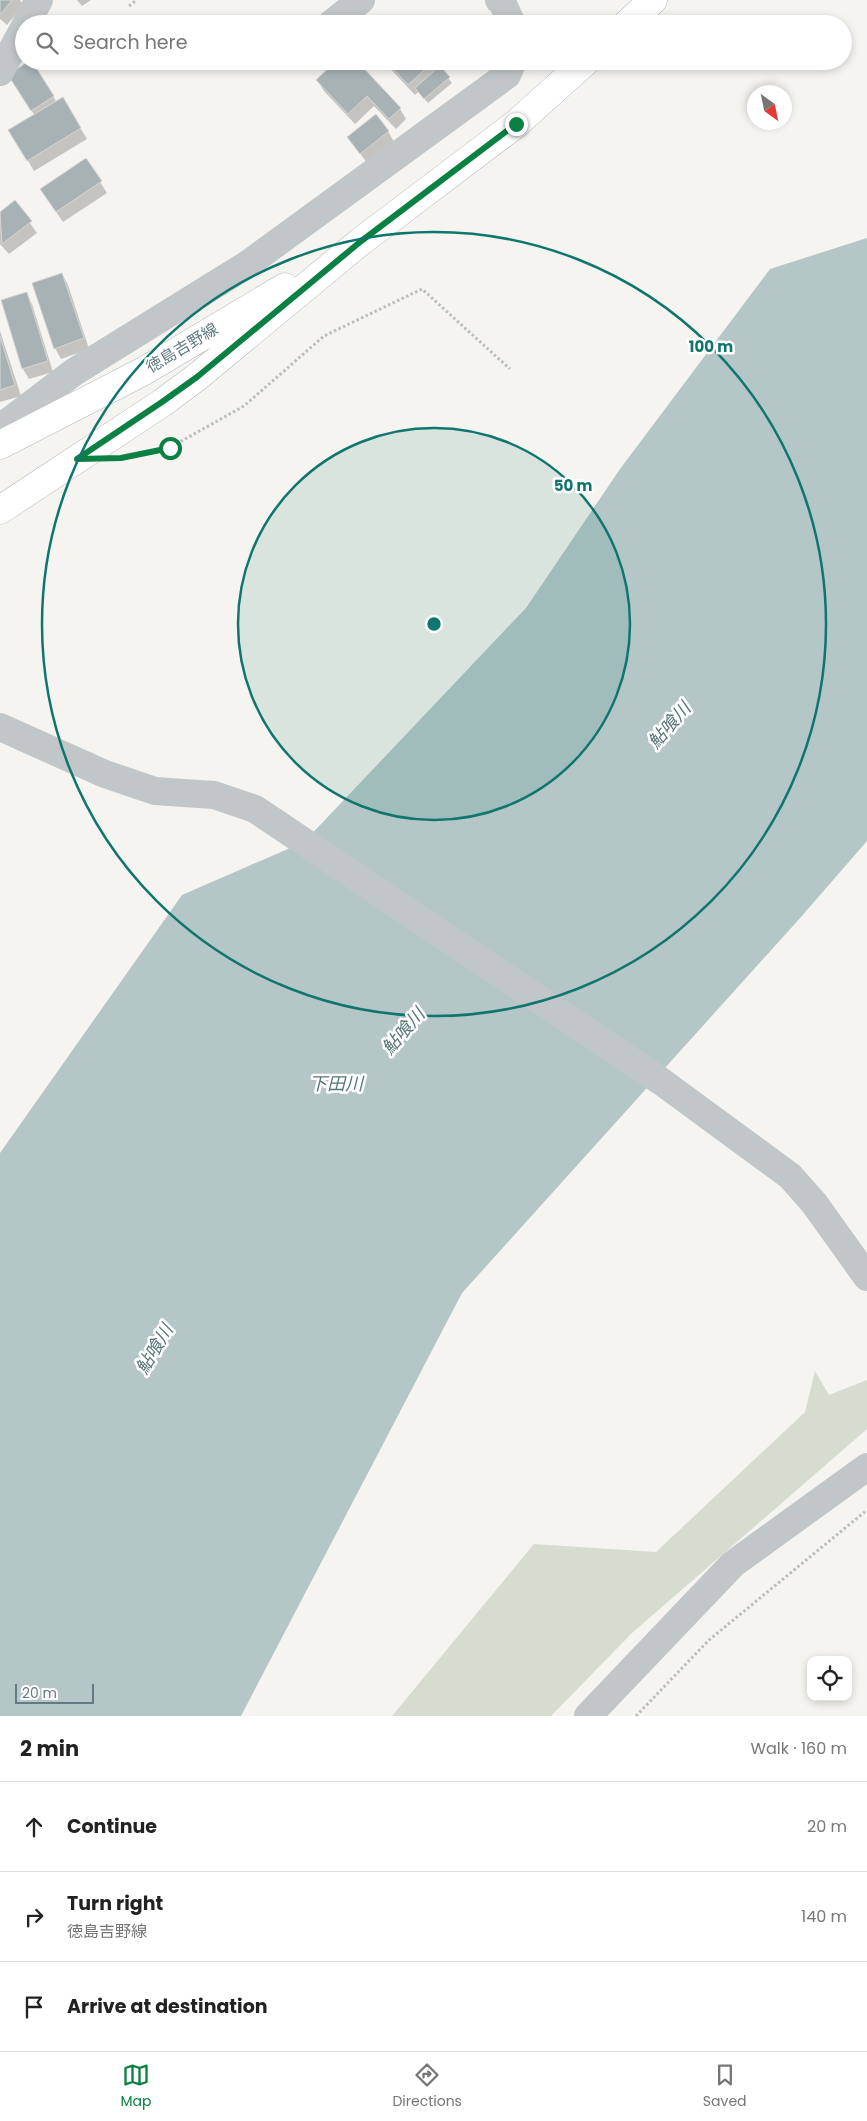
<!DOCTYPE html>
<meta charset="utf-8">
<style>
body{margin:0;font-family:Poppins,"Noto Sans JP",sans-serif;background:#f2f2f2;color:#222}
.controls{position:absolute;right:15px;bottom:15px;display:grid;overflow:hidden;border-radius:10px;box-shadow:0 2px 8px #0003}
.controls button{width:45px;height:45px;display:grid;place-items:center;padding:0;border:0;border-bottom:1px solid #e0e0e0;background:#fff;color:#222;font:25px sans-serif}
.compass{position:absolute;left:747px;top:85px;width:45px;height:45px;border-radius:50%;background:#fff;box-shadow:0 2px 8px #0003;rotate:147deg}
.scale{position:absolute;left:15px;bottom:12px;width:79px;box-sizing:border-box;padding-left:5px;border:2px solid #627a83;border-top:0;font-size:14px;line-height:18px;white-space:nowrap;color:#627a83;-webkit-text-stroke:4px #fff;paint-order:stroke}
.stop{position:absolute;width:15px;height:15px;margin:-11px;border:4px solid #0b8043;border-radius:50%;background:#fff}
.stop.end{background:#0b8043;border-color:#fff;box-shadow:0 1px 5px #0008}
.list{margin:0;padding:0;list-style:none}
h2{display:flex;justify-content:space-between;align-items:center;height:65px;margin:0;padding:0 20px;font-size:21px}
h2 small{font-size:16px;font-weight:400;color:#767676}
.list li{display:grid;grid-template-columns:32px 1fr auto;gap:15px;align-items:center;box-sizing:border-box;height:90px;padding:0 20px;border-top:1px solid #e0e0e0}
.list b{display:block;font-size:19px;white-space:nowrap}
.list p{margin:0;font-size:16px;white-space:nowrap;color:#767676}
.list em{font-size:16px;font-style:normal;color:#767676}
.icon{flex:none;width:28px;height:28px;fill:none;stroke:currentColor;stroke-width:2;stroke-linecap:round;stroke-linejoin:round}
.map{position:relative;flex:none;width:867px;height:1716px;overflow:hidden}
.search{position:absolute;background:#fff;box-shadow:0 2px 8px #0003;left:15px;right:15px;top:15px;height:55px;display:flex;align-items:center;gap:12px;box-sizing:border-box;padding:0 18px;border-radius:28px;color:#767676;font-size:19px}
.sheet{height:335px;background:#fff}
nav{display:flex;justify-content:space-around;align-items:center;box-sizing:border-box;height:70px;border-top:1px solid #e0e0e0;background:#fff;font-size:14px;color:#767676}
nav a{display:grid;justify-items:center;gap:2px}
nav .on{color:#0b8043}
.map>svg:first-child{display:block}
.green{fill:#d7dcd1}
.water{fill:#b4c6c6}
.shadow{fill:#0003}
.building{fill:#a8b2b5;stroke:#d6d5d3}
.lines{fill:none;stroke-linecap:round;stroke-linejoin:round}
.major-casing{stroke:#b2b8ba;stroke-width:29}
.path{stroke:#bbbebf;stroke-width:3;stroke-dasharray:2.5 2.5;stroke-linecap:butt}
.minor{stroke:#c1c6c8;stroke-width:28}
.major{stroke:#fff;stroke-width:28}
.route{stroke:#0b8043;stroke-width:6}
.ring{fill:none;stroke:#0f766e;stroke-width:2.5}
.labels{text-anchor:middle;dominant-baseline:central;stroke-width:5;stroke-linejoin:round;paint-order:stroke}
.street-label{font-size:16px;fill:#627a83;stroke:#fff}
.water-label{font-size:18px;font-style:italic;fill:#587779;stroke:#fff}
.centre{fill:#0f766e;stroke:#fff;stroke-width:2.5}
.ring-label{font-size:15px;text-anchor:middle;font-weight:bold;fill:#0f766e;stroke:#fff;stroke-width:5;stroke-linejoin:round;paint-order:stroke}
</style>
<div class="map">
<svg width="867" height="1716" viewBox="0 0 867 1716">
<rect width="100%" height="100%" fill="#f5f4f0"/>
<polygon class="green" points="815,1371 829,1395 867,1380 867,1429 632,1633 551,1716 392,1716 534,1544 656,1552 805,1412"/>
<polygon class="water" points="867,238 867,841 801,917 462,1293 241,1716 0,1716 0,1153 182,895 304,842 526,608 620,469 770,269"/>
<g class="shadow">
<polygon points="0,0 20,0 23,5 7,25 0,19"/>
<polygon points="77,0 91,0 82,6"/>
<polygon points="338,61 400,109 406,119 396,129 374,106 355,124 324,91 317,80"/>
<polygon points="383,61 434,61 438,69 440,68 452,83 428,103 418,92 415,95"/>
<polygon points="16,86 53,96 57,103 63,99 87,139 34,171 10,130 35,116"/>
<polygon points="388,131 394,142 367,163 349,138"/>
<polygon points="86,160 107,193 63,222 48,200"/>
<polygon points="15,202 37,233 9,254 0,244 0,214"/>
<polygon points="62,274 68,285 89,349 61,359 55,348"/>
<polygon points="26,293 32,304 53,372 29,379 23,369 2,301"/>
<polygon points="0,331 21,396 0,402"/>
</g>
<g class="building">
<polygon points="0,0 12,0 0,15"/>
<polygon points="394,18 400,24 388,24"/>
<polygon points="29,61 32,61 54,96 31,111 8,75"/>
<polygon points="336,61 357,61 401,108 389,119 367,96 348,114 316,80"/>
<polygon points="386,61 434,61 408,85"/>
<polygon points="440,66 450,77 424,99 415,88"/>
<polygon points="63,97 81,128 27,161 8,130"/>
<polygon points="376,114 389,131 360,154 347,137"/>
<polygon points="86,158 102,181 56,212 40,189"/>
<polygon points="15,200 32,221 2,244 0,212"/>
<polygon points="62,273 84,338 54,349 32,283"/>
<polygon points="27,292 48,361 22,369 1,300"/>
<polygon points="0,336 15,385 0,390"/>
</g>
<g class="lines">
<g class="major-casing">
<g id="major">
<polyline points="627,24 653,0"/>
<polyline points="0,445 144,371 285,287"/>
<polyline points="0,510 162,403 197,377 360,242 516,124 586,61"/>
</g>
</g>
<g class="path">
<polyline points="129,6 137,0"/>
<polyline points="133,455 169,448 244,406 324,336 422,289 510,369"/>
<polyline points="636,1716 709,1640 867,1510"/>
</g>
<g class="minor">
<polyline points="499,0 502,2 512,24"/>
<polyline points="26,24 39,0"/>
<polyline points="331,24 361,0"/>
<polyline points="0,72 24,28"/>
<polyline points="0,428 74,372 248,264 507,75 513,61"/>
<polyline points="0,727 105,774 155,791 214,795 255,809 662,1082 790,1176 814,1203 867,1277"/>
<polyline points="588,1716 733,1564 867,1467"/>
</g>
<use href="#major" class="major"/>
</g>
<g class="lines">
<polyline class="route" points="170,448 121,458 77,459 162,402 197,377 360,242 516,124"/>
</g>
<circle cx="434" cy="624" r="196" fill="#0f766e" fill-opacity=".12"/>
<g class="ring">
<circle cx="434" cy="624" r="196"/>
<circle cx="434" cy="624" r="392"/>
</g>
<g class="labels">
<g class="street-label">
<text transform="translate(182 348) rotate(-31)">徳島吉野線</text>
</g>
<g class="water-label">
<text transform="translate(669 725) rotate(-49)">鮎喰川</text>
<text transform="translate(403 1031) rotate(-49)">鮎喰川</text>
<text x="336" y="1083">下田川</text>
<text transform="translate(154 1349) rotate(-59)">鮎喰川</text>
</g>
</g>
<circle cx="434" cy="624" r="8" class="centre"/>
<g class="ring-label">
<text x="711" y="352">100 m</text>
<text x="573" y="491">50 m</text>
</g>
</svg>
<div class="controls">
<button><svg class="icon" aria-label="locate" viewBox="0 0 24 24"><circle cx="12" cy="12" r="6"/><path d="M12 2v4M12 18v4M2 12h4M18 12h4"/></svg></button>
</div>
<svg class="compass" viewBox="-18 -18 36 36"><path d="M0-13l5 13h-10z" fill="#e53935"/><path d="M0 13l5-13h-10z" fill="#767676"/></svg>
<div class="scale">20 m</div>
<div class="stop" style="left:170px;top:448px"></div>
<div class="stop end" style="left:516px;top:124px"></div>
<div class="search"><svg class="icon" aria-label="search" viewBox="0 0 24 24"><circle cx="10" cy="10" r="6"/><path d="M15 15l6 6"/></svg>Search here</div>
</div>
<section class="sheet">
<h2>2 min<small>Walk · 160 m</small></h2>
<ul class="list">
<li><svg class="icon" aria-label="ahead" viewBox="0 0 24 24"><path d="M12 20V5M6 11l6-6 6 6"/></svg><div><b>Continue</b></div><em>20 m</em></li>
<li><svg class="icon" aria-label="right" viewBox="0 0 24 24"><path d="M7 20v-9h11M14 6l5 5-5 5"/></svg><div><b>Turn right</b><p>徳島吉野線</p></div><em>140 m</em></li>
<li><svg class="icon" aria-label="arrive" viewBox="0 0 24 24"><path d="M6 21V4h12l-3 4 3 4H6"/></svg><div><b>Arrive at destination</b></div></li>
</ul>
</section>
<nav>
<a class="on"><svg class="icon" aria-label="map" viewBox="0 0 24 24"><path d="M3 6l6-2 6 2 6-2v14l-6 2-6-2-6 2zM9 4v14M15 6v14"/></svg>Map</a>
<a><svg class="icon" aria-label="directions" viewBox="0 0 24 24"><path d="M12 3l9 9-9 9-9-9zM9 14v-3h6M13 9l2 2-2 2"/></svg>Directions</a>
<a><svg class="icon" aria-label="saved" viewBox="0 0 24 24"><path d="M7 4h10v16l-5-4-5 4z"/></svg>Saved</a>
</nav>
